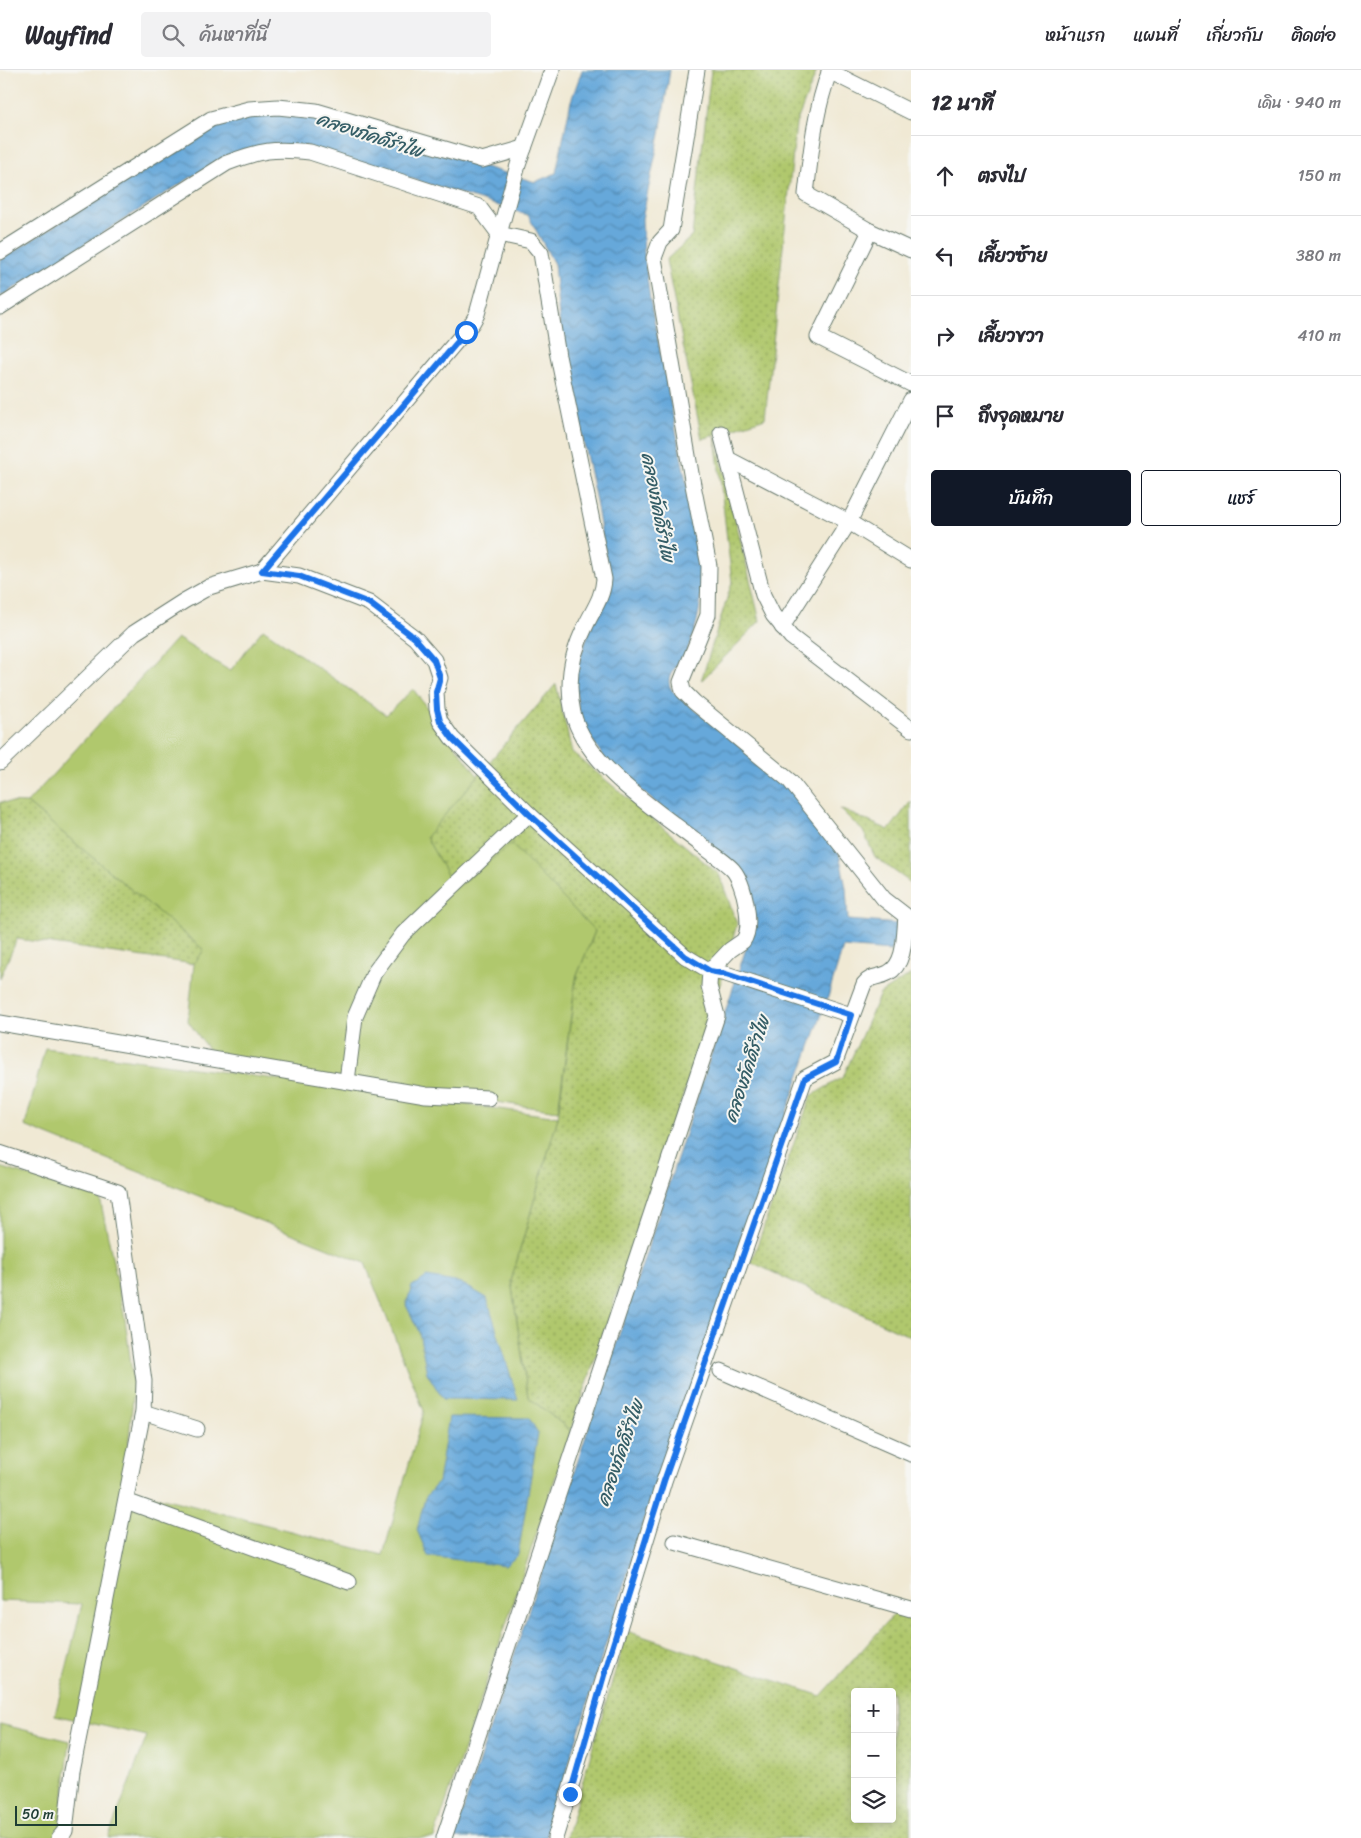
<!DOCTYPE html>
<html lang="th">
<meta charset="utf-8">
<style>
body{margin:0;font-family:Sriracha,"Playpen Sans Thai",sans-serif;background:#f2f2f3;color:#2b2b33}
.controls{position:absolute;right:15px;bottom:15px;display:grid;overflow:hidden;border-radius:5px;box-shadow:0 2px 8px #0003}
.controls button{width:45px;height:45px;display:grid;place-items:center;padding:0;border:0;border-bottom:1px solid #e1e1e2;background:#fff;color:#2b2b33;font:25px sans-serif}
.scale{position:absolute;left:15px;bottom:12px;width:102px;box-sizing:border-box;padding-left:5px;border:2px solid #1f3d34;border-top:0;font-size:14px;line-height:18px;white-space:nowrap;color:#1f3d34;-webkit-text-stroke:4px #f6f6f2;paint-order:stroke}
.stop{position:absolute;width:15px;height:15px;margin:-11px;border:4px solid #1a73e8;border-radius:50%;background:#fff}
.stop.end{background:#1a73e8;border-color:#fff;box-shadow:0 1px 5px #0008}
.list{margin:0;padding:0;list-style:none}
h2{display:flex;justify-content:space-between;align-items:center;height:65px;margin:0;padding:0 20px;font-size:21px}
h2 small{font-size:16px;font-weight:400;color:#7c7c81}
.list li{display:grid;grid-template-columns:32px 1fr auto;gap:15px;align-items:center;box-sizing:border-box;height:80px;padding:0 20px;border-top:1px solid #e1e1e2}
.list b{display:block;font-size:19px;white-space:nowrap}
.list em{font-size:16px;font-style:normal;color:#7c7c81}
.actions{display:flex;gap:10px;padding:15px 20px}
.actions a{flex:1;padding:11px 0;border:1px solid #111827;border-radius:5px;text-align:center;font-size:18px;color:#111827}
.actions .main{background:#111827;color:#fff}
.icon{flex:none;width:28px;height:28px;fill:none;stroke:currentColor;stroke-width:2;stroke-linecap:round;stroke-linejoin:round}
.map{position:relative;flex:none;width:911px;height:1768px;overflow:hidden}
header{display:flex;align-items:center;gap:30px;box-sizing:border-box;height:70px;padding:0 25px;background:#fff;border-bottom:1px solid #e1e1e2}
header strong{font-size:24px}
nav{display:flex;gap:28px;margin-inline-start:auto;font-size:18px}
.search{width:350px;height:45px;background:#f2f2f3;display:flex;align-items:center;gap:12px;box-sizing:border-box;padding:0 18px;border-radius:5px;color:#7c7c81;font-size:19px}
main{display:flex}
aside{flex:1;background:#fff}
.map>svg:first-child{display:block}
.grass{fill:url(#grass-dots);stroke:#688250;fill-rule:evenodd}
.garden{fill:#b0c86d;stroke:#688250}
.water{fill:url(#water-waves);stroke:#427287}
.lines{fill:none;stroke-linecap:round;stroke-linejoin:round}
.minor-casing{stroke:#68796c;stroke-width:17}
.minor{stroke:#fff;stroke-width:15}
.route{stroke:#1a73e8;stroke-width:6}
.labels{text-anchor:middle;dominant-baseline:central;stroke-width:4;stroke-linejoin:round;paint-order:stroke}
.water-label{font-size:18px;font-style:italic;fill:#345d66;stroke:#f6f6f2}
</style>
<header>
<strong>Wayfind</strong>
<div class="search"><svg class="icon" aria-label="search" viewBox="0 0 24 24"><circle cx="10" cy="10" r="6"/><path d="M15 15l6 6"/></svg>ค้นหาที่นี่</div>
<nav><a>หน้าแรก</a><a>แผนที่</a><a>เกี่ยวกับ</a><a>ติดต่อ</a></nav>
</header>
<main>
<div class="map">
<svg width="911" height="1768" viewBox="0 0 911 1768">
<defs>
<pattern id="grass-dots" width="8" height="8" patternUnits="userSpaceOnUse" patternTransform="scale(1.25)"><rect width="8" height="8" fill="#b0c86d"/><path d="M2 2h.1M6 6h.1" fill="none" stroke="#8fa45a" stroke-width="1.8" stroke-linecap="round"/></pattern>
<pattern id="water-waves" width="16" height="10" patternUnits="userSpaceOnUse" patternTransform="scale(1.25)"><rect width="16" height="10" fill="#66a8da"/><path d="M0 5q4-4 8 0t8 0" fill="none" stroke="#538ab2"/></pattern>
</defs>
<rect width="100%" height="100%" fill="#f6f6f2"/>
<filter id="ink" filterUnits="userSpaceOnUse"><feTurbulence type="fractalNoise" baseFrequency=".02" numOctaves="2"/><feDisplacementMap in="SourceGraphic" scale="10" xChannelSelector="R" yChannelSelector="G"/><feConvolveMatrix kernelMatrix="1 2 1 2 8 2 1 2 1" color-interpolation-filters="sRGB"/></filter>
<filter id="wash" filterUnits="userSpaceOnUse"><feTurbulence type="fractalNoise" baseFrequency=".0096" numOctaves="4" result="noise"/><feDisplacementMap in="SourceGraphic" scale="20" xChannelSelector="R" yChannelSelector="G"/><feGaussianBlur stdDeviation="1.12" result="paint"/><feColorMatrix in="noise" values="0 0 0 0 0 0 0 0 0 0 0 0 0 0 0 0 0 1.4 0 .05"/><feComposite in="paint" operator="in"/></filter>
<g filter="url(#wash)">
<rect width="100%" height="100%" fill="#f0e9d4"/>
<g class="grass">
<polygon points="711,0 817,0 796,54 765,348 715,365 760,551 701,611 732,512 715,365 702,369 666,190 692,166"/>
<polygon points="556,614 572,682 719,804 737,854 719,918 571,1361 528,1327 511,1211 558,1047 576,908 595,861 455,819 425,767"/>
<polygon points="911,731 911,813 875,787 863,761 840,739 889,760"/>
<polygon points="0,732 27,733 205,880 194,894 17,869 0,908"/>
<polygon points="911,904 911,1267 751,1192 811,1026 843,1007 880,924"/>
<path d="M896,1542L911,1547V1768H566L627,1561L821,1626ZM855,1622H892V1749H855Z"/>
</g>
<g class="garden">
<polygon points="263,559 386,645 413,619 478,706 426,767 455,819 511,774 595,861 576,908 558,1041 217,992 188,951 194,894 204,880 27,733 177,568 230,601"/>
<polygon points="45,978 558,1047 511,1211 528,1327 571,1361 434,1768 108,1768 147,1666 55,1645 82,1534 0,1531 0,1097 100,1128 125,1249 134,1318 124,1418 383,1485 424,1341 365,1193 25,1056"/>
<polygon points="0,1654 70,1671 60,1759 53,1768 0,1768"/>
</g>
<g class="water">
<path d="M582,0H670L660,64L642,149L644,183L650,230L702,491C702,524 701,547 688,578C683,589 671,599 669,610C668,620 678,626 684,631L789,716L839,783L846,818L848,850L900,854L898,873H892L891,881L843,877L828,927L783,1052L716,1258L669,1369L546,1768H454L754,854L753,828L741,804L607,692L580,652L574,606L592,553L606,532L611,517L595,426L561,267L554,194L528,145L306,76L225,86L0,227V190L213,57L243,47L276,42L315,46L535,112L556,103L571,31Z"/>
<polygon points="427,1207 461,1213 487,1228 518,1330 443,1329 427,1303 419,1262 406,1235 412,1216"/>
<polygon points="449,1347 529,1348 538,1363 518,1485 505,1496 428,1486 417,1460 425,1428 438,1412"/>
</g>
</g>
<g filter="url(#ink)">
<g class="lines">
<g class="minor-casing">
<g id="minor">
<path d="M830,0C815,40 811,81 806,124L870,161L911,180"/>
<polyline points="829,1 911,42"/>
<polyline points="870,161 818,267 911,314"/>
<polyline points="0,182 211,49 249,39 278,37 316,41 482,90 524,78"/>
<path d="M0,237L227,93C262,80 273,78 310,82L479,137L499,164L477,244L472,253L262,501"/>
<polyline points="721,363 763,525 773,545 791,567 911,659"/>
<polyline points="728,389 849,452 911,490"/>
<polyline points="782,557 849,452 911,330"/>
<polyline points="0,692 134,563 184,531 209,517 262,501 299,506 369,533 415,568 434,590 440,608 436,622 437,639 440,651 452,668 529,744 685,886 710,901 726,904 851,945"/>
<polyline points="0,953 426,1025 488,1028"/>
<polyline points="347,1011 355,947 374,903 403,864 529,744"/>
<polyline points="0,1083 118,1122 144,1311 143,1342 72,1701 65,1761 59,1768"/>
<polyline points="721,1301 911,1384"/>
<polyline points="143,1342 197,1359"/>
<polyline points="126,1431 349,1512"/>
<polyline points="675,1472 911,1539"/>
<path d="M444,1768L717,946L709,916L710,901L730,880L743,871C754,857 744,813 733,800C725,791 712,784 703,776C661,743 586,697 573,643C566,612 572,582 586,555C593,540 603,527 604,509L558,286L541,183L531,171L499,164L518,95L552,0"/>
<path d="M555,1768L664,1411L805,1008L835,992L864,914C871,905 879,908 888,903C906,894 904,864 906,846L884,829L790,711L694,632L683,621L681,612L708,545L709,496L693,415L654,188L660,172L671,160L697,0"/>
</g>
</g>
<use href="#minor" class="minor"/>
</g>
</g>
<g class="lines" filter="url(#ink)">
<polyline class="route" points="466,262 262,501 299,506 369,533 415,568 434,590 440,608 436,622 437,639 440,651 452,668 529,744 685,886 710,901 726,904 851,945 836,992 805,1008 664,1411 611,1581 570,1724"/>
</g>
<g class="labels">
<g class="water-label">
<text transform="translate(370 65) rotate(18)">คลองภัคดีรำไพ</text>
<text transform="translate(658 437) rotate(79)">คลองภัคดีรำไพ</text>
<text transform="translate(747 999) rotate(-72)">คลองภัคดีรำไพ</text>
<text transform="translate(620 1383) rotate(-71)">คลองภัคดีรำไพ</text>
</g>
</g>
</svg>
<div class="controls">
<button>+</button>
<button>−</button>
<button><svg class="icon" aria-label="layers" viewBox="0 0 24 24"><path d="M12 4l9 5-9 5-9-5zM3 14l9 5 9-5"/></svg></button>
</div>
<div class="scale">50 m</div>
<div class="stop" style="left:466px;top:262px"></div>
<div class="stop end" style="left:570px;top:1724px"></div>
</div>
<aside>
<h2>12 นาที<small>เดิน · 940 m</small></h2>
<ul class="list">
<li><svg class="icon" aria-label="ahead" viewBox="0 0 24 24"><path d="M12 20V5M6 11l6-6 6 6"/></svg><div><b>ตรงไป</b></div><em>150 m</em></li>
<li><svg class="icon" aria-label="left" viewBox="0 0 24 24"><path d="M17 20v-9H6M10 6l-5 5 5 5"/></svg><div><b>เลี้ยวซ้าย</b></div><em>380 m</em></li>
<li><svg class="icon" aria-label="right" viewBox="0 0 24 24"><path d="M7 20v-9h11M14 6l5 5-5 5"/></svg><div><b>เลี้ยวขวา</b></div><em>410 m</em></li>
<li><svg class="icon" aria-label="arrive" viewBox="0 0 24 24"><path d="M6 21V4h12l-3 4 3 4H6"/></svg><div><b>ถึงจุดหมาย</b></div></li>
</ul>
<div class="actions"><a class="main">บันทึก</a><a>แชร์</a></div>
</aside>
</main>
